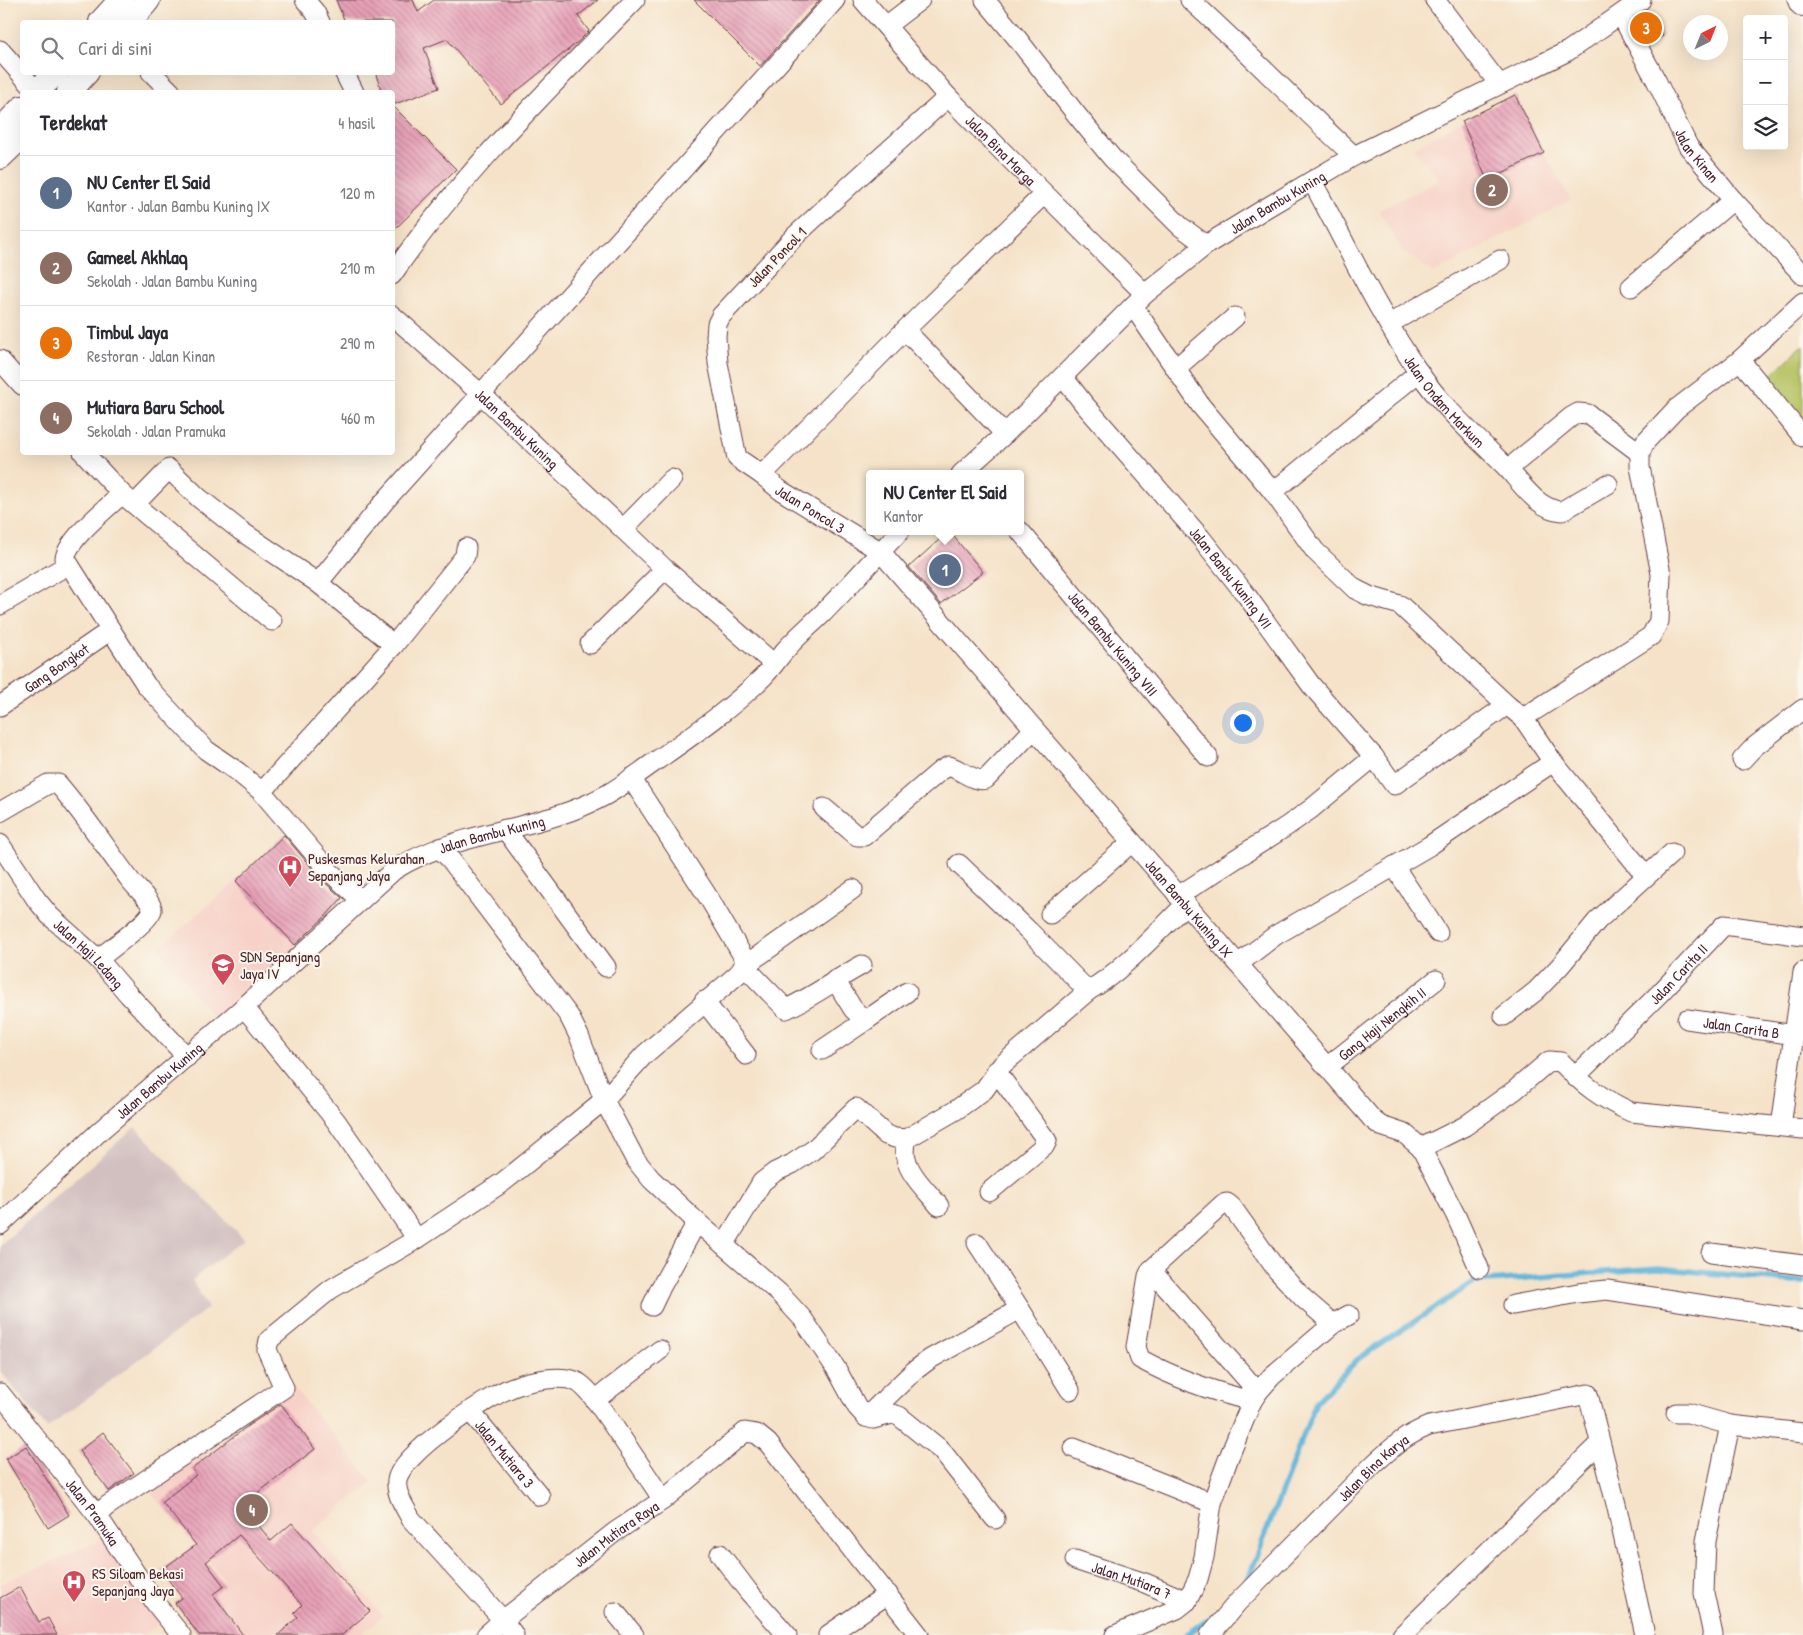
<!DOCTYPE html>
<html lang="id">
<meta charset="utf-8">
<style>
body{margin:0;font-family:"Patrick Hand",sans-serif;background:#f2f2f3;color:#2b2b33}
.controls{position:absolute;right:15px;top:15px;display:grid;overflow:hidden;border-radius:5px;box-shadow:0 5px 20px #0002}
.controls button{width:45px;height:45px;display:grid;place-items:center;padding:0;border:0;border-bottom:1px solid #e1e1e2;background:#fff;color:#2b2b33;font:25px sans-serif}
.compass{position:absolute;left:1683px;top:15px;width:45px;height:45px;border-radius:50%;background:#fff;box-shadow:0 5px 20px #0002;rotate:43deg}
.you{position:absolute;left:1242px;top:722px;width:18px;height:18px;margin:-12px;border:4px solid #fff;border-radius:50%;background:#1a73e8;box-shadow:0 0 0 8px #1a73e833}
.badge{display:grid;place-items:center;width:32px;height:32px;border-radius:50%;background:#d93025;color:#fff;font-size:16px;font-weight:700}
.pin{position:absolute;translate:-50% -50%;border:2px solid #fff;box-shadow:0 1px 5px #0006}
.popup{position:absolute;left:866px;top:470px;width:158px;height:65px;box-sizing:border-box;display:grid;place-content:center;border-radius:5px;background:#fff;filter:drop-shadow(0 1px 4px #0005);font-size:16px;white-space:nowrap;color:#7c7c81}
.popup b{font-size:19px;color:#2b2b33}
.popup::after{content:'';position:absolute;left:50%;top:100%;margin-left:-10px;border:10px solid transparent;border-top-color:#fff}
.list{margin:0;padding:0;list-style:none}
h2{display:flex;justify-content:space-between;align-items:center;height:65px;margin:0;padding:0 20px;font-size:21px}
h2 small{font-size:16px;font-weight:400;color:#7c7c81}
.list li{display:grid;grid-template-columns:32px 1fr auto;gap:15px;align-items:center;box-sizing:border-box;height:75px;padding:0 20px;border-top:1px solid #e1e1e2}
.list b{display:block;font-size:19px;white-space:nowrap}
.list p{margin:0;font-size:16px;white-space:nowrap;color:#7c7c81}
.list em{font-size:16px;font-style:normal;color:#7c7c81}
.icon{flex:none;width:28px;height:28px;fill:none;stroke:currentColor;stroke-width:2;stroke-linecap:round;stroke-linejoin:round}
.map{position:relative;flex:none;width:1803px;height:1635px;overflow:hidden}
.search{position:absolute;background:#fff;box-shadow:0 5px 20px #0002;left:20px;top:20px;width:375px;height:55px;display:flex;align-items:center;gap:12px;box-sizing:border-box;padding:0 18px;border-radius:5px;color:#7c7c81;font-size:19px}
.panel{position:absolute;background:#fff;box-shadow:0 5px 20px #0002;left:20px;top:90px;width:375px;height:365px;border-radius:5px}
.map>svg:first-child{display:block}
.built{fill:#f7d1c7}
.industrial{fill:#d2bfc0}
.pitch{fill:#b8c567;stroke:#817249}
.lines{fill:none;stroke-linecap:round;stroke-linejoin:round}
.stream{stroke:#5db4da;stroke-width:5.5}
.building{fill:url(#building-back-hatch)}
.minor-casing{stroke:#643c43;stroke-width:21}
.major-casing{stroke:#643c43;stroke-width:26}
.highway-casing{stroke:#643c43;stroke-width:30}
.minor{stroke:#fff;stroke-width:19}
.major{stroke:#fff;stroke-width:24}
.highway{stroke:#fff;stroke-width:28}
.labels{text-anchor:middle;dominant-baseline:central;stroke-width:4;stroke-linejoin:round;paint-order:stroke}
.street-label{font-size:15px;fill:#4a1f2b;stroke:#fbf7ec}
.poi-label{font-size:15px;fill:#4a1f2b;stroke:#fbf7ec;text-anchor:start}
</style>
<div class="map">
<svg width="1803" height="1635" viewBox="0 0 1803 1635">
<defs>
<pattern id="building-back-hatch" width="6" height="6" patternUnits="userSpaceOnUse" patternTransform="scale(1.25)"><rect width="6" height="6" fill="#e8a1b8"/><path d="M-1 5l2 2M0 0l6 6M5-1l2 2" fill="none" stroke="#be8396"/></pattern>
</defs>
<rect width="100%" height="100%" fill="#fbf7ec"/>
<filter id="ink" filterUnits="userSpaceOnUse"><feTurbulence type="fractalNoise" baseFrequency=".02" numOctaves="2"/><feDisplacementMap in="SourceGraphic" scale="10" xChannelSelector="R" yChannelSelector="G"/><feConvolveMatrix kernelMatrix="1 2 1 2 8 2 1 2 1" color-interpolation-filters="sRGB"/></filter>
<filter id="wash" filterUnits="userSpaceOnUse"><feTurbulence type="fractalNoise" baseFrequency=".0096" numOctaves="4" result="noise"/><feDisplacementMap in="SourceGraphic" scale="20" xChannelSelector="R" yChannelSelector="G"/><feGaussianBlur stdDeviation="1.12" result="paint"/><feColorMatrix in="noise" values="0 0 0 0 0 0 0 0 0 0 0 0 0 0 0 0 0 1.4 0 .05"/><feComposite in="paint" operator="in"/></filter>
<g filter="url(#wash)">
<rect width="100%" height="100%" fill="#f5e2c8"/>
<g class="built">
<polygon points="1462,121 1487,180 1544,153 1571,200 1434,273 1402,251 1379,210 1440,180 1413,148"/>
<polygon points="236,881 298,948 218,1024 159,948"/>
<polygon points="285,1377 372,1482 313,1531 383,1616 360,1635 211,1635 189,1609 224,1580 149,1490"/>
<polygon points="104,1539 161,1622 144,1635 0,1635 0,1584"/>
</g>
<polygon class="industrial" points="135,1127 244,1239 192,1280 208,1308 47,1428 0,1371 0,1245"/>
<polygon class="pitch" points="1803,345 1803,421 1766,380"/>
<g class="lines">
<g class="stream">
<polyline points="1245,1583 1249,1577 1316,1402 1358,1359 1474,1282 1658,1268 1803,1282"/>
<polyline points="1186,1635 1215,1615"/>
</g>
</g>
<g id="blocks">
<g class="building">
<polygon points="336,0 413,0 418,12 434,0 598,0 578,16 589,31 579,41 501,104 447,39 424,48 439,88 392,105 392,92 382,92 375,72 392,72 392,22 345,22"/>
<polygon points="694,0 820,0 760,66"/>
<polygon points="1647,10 1663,36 1650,44 1635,18"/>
<polygon points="1515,95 1544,153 1487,180 1462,121"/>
<polygon points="392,105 456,169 392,232"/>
<polygon points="949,531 983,572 941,604 909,567"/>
<polygon points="284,835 321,879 342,898 325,917 295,945 236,881"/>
<polygon points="281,1404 315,1449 242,1505 271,1541 292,1523 370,1611 342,1635 278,1635 298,1617 294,1613 302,1605 239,1535 206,1562 224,1586 213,1594 243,1635 199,1635 175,1603 182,1598 161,1570 196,1545 162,1502 196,1475 192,1469 249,1425"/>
<polygon points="103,1432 134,1473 109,1491 79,1451"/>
<polygon points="26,1446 69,1515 48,1528 6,1459"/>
<polygon points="20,1587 39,1622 48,1618 57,1635 0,1635 0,1598"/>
</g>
</g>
</g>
<g filter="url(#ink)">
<use href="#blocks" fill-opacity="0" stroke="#643c43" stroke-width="1"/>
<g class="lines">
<g class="minor-casing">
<g id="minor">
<polyline points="305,0 315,12 320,22"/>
<path id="s1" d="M863,0L948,97L1145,294"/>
<polyline points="985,0 1016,37 1076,114 1112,158 1180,226 1206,245"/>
<path d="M1190,0C1246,50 1298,105 1354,156"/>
<polyline points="1435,0 1499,84"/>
<path id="s2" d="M1621,15L1657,82L1688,146L1733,200L1803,275"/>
<polyline points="886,26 920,0"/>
<polyline points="0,50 37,92"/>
<polyline points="151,72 171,92"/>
<polyline points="344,72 354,92"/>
<path id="s3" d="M948,97L859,177L795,236L721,316L717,324L716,337L718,363L737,458L762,475L780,490L880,551L1373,1120L1381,1126L1405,1134L1421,1148L1456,1216L1479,1268"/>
<path id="s4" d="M1312,181C1346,244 1377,311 1418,371C1442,407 1478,439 1508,469L1571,417L1578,413L1588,414L1640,453"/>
<path d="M392,275C461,174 550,88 635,0"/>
<polyline points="1631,287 1733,200"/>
<polyline points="1133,306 1201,406 1273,492 1315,551 1355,589 1369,596 1400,605 1507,705 1523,718 1553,762 1646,876"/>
<path id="s5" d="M392,315L482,395L665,569L774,664"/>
<polyline points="1389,324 1500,260"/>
<polyline points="905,330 1005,434"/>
<polyline points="0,360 22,385"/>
<polyline points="1740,360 1803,437"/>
<polyline points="1176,368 1235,317"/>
<path id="s6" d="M1063,377L1084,404L1201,538L1247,596L1311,685L1374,757L1394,785L1507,705"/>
<polyline points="83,452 122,494 272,621"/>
<path d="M1508,469C1523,486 1539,510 1562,511L1608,484"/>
<path id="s7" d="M961,474L1005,434L1145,294L1206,245L1266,208L1354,156L1568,51L1641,0"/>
<polyline points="762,475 905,330 1044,194"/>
<polyline points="1273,492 1419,372"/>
<path d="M122,494C107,508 69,538 65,558L146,685L206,750L238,772L262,792L330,872L361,900"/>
<polyline points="135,504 169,469 199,498 241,531 318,583 384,502 835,0"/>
<polyline points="623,529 672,479"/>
<path id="s8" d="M1020,531L1208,757"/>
<polyline points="318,583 394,645"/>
<polyline points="0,605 69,564"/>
<polyline points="590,644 665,569"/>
<path id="s9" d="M0,706L111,630"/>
<polyline points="1523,718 1651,636 1659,621 1661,574 1640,467 1640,453 1645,442 1676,409 1740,360 1803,302"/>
<polyline points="1742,760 1754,747 1803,709"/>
<path d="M631,778L710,900L744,958V966L786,1009C813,997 836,979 862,965"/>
<polyline points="262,792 394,645 465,556 466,548"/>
<path d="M824,808L857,836H864L940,771L949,766C960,769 975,783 986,779L1034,729"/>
<path d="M0,812L48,784H58C84,814 106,848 130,880C135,887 153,902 152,910C151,920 108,951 98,959"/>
<polyline points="505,829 606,967"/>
<path id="s10" d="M0,844L36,899L50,916L98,959L128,994L187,1057"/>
<polyline points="439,848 450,859 569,1016 579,1036 604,1100 635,1159 651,1179 697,1222 779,1293 803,1319 837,1370 857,1407 866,1417 873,1419 892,1414 899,1416 941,1450 995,1519"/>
<polyline points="1394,866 1438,933"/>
<polyline points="1178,896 1287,826 1311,809 1374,757"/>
<polyline points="1050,914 1132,842"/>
<polyline points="1238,964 1276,935 1429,846 1553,762"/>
<polyline points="835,980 853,1009 865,1021 907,992"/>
<path d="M1088,991C1123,971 1156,933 1186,904"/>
<polyline points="704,1001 746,1055"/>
<polyline points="244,1007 336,1121 417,1239"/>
<polyline points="1504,1016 1536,991 1560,966 1597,921 1672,853"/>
<path id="s11" d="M1687,1019L1795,1035"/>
<polyline points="822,1050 865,1021"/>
<path id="s12" d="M1327,1067L1436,980"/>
<path id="s13" d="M1575,1077L1660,993L1724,925L1803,936"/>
<polyline points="1781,1126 1803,972"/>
<path d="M906,1139C906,1145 904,1152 906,1158C909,1175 929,1193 939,1206"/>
<path d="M1421,1148L1465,1126L1515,1090L1549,1061L1561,1062C1583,1085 1602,1099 1631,1112L1803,1129"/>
<polyline points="989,1192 1045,1145 1047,1141 996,1071"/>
<path id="s14" d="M0,1225L101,1130L244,1007L394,870C459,829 540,832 606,795C624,785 640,772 656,761C693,735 731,709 763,677C773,667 780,655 790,645C800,634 812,624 822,614C849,587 874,558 900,531"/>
<polyline points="724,1245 762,1182 775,1172 792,1164 813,1150 856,1108 886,1135 895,1138 906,1139 956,1110 984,1090 1002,1065 1088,991 1029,931 959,864"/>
<polyline points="1711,1253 1803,1265"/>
<polyline points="1151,1270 1258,1392"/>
<polyline points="1513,1305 1578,1293 1607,1290 1803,1320"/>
<polyline points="652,1306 661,1287 697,1222"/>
<polyline points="1020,1309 1070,1390"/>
<path id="s15" d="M0,1393L97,1515L156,1604L181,1635"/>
<polyline points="595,1400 660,1350"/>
<path d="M1252,1401C1214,1392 1175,1378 1140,1359L1136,1347L1148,1276L1151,1270L1223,1204L1227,1203L1232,1207L1276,1269L1304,1299L1333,1324"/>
<path id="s16" d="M470,1411L540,1496"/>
<polyline points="1676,1413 1688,1413 1730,1425 1803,1433"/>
<polyline points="866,1417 914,1371 930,1359 1020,1309 977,1243"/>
<polyline points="1074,1448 1212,1503"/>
<polyline points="97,1515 107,1506 284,1388 267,1350 269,1340 275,1335 331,1289 417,1239 503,1182 528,1162 604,1100 644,1055 738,974 744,966 853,889"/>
<polyline points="720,1554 748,1591 787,1635"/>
<path id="s17" d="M1075,1560L1145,1583L1187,1601"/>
<polyline points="615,1612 634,1635"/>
<path id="s18" d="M486,1635L503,1620L615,1532L663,1500L745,1432L757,1434L768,1443L919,1635"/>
<path d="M514,1635L503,1620L411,1519C405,1507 395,1494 397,1480C401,1454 488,1396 513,1387C528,1381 565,1373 579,1383C592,1392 601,1409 610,1421C628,1447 646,1474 663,1500"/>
<polyline points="828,1635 888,1594"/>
<polyline points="1115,1635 1177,1609 1187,1601 1198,1579 1204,1557 1212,1503 1229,1457 1252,1401 1258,1392 1272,1376 1333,1324 1349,1315"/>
<path id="s19" d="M1210,1635L1237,1603L1374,1464C1394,1446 1404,1436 1429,1426L1588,1394L1617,1508L1645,1635"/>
<polyline points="1402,1635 1600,1443"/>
<polyline points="1713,1635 1704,1593 1706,1541 1730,1425"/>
</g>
</g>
<g class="major-casing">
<g id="major">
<polyline points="101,22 121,0"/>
<polyline points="129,22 148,0"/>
<polyline points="37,92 56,72"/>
<polyline points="69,92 87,72"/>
<polyline points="0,131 22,108"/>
<polyline points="0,157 22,136"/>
</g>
</g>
<g class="highway-casing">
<polyline id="highway" points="1802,0 1803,2"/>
</g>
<use href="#minor" class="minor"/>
<use href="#major" class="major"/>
<use href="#highway" class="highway"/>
</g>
</g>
<defs>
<g id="hospital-pin" transform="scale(1.25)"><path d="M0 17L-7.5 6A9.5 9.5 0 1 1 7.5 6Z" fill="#d1495b" stroke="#fbf7ec"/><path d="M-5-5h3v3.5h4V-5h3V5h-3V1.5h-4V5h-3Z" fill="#fff"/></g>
<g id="school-pin" transform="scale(1.25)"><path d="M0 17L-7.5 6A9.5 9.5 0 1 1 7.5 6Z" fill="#d1495b" stroke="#fbf7ec"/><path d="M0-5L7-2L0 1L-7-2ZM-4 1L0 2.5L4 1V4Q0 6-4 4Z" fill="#fff"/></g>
</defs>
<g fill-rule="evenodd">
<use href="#hospital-pin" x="290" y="867"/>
<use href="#school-pin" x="223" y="965"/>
<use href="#hospital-pin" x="74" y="1582"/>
</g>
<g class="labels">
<g class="street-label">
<text stroke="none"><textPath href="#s1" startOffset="204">Jalan Bina Marga</textPath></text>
<text stroke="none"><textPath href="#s2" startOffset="160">Jalan Kinan</textPath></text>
<text stroke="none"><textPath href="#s7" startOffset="419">Jalan Bambu Kuning</textPath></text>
<text transform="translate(777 257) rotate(-46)">Jalan Poncol 1</text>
<text stroke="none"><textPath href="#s4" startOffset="258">Jalan Ondam Markum</textPath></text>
<text stroke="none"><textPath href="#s5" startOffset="169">Jalan Bambu Kuning</textPath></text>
<text stroke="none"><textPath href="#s3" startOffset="550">Jalan Poncol 3</textPath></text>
<text stroke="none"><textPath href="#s6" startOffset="262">Jalan Banbu Kuning VII</textPath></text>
<text stroke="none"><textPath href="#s8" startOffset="146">Jalan Bambu Kuning VIII</textPath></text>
<text stroke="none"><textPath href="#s9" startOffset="68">Gang Bongkot</textPath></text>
<text stroke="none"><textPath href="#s14" startOffset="635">Jalan Bambu Kuning</textPath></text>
<text stroke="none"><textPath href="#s3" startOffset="1104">Jalan Bambu Kuning IX</textPath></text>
<text stroke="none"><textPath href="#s10" startOffset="142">Jalan Haji Ledang</textPath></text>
<text stroke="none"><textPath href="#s13" startOffset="146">Jalan Carita II</textPath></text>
<text stroke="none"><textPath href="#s12" startOffset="70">Gang Haji Nengkih II</textPath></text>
<text stroke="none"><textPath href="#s11" startOffset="55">Jalan Carita B</textPath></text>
<text stroke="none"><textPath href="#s14" startOffset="215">Jalan Bambu Kuning</textPath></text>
<text stroke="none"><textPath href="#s16" startOffset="55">Jalan Mutiara 3</textPath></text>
<text stroke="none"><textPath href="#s19" startOffset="234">Jalan Bina Karya</textPath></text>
<text stroke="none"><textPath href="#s15" startOffset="151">Jalan Pramuka</textPath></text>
<text stroke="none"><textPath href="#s18" startOffset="165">Jalan Mutiara Raya</textPath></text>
<text stroke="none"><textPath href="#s17" startOffset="60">Jalan Mutiara 7</textPath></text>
</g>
<g class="poi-label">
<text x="308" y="858">Puskesmas Kelurahan<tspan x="308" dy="17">Sepanjang Jaya</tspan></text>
<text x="240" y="956">SDN Sepanjang<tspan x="240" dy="17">Jaya IV</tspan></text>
<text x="92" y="1573">RS Siloam Bekasi<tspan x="92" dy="17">Sepanjang Jaya</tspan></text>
</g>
</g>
</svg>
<div class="controls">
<button>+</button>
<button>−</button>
<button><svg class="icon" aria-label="layers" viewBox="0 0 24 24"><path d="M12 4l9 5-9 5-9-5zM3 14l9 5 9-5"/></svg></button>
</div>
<svg class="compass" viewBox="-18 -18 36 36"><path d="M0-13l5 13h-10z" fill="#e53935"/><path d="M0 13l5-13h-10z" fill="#7c7c81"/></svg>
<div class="you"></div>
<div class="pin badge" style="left:945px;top:570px;background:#5c6f8a">1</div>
<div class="popup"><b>NU Center El Said</b>Kantor</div>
<div class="pin badge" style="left:1492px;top:190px;background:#8d6e63">2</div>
<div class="pin badge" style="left:1646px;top:28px;background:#e8710a">3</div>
<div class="pin badge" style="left:252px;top:1510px;background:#8d6e63">4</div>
<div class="search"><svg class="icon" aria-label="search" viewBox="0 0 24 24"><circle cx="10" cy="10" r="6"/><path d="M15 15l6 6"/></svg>Cari di sini</div>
<section class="panel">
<h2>Terdekat<small>4 hasil</small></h2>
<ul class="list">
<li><span class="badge" style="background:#5c6f8a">1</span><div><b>NU Center El Said</b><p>Kantor · Jalan Bambu Kuning IX</p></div><em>120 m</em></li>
<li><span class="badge" style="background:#8d6e63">2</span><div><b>Gameel Akhlaq</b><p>Sekolah · Jalan Bambu Kuning</p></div><em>210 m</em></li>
<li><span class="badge" style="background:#e8710a">3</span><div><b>Timbul Jaya</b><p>Restoran · Jalan Kinan</p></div><em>290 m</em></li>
<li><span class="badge" style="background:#8d6e63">4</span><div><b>Mutiara Baru School</b><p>Sekolah · Jalan Pramuka</p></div><em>460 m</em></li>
</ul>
</section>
</div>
